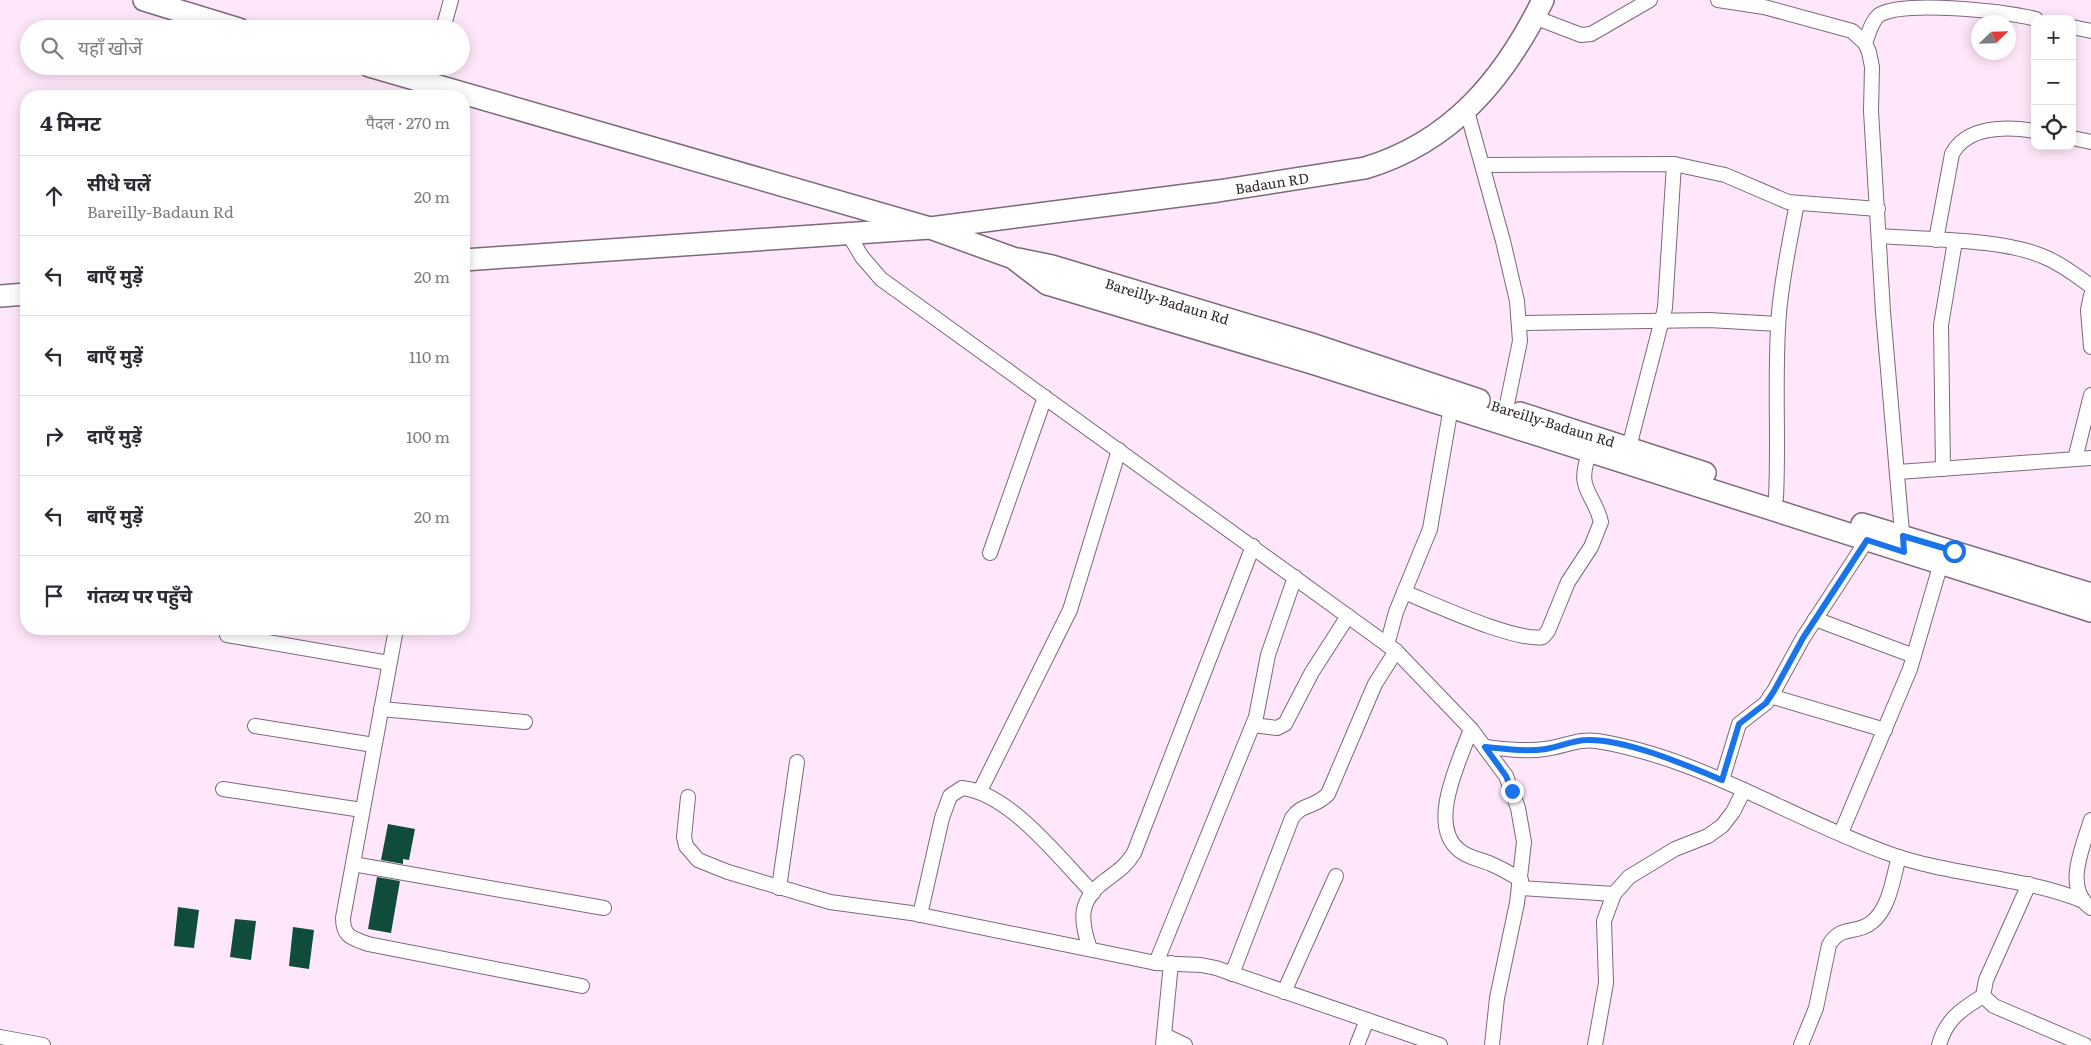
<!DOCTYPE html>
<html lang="hi">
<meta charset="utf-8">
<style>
body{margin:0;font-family:Literata,"Noto Sans Devanagari",serif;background:#f2f2f3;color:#2b2b33}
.controls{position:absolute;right:15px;top:15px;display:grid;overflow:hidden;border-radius:10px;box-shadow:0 2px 12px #0003}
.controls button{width:45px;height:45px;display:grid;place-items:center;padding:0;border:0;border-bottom:1px solid #e1e1e2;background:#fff;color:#2b2b33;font:25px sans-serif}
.compass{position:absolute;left:1971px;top:15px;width:45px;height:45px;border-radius:50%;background:#fff;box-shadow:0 2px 12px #0003;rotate:67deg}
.stop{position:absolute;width:15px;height:15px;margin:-11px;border:4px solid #1a73e8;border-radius:50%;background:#fff}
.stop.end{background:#1a73e8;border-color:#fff;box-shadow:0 1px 5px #0008}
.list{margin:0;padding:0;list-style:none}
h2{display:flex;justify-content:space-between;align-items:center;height:65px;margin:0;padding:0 20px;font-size:21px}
h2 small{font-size:16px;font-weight:400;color:#7c7c81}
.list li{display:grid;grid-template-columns:32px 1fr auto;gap:15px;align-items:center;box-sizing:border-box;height:80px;padding:0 20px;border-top:1px solid #e1e1e2}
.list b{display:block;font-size:19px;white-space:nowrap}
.list p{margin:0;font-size:16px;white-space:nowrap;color:#7c7c81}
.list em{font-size:16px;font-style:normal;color:#7c7c81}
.icon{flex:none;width:28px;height:28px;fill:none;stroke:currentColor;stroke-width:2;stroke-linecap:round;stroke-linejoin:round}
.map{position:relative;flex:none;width:2091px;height:1045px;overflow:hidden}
.search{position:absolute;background:#fff;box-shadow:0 2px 12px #0003;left:20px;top:20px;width:450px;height:55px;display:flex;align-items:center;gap:12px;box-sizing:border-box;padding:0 18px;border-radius:28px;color:#7c7c81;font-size:19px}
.panel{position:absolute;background:#fff;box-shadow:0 2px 12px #0003;left:20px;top:90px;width:450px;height:545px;border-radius:20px}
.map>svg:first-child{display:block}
.building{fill:#0f4c3b}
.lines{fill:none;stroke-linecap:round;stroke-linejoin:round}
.street-casing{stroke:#7d697a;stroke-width:16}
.primary-casing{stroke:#7d697a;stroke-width:24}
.street{stroke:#fff;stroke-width:14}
.primary{stroke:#fff;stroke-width:21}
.route{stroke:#1a73e8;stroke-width:6}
.labels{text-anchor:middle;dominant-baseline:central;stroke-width:5;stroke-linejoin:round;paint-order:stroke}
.street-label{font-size:14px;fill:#31282f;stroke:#fff}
</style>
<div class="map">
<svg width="2091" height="1045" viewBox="0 0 2091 1045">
<rect width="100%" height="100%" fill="#fee7fa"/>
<g class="building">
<polygon points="388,824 415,829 409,860 403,859 403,864 381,860"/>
<polygon points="377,877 400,881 391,933 368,929"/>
<polygon points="178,907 199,910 194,948 174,946"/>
<polygon points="235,919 256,921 251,960 230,957"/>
<polygon points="293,927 314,930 309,969 289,966"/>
</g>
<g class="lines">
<g class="street-casing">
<g id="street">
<polyline points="1718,0 1764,7 1852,31 1865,43 1869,52 1872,67 1871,111 1883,312 1903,544"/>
<polyline points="1534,17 1581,35 1591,34 1650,0"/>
<polyline points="2072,27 2091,31"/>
<polyline points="443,29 451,0"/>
<path d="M1865,43C1869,33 1871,22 1879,15C1905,0 2003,11 2036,19"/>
<polyline points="430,84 434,66"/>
<polyline points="1467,111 1503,241 1517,301 1520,341 1506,409"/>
<polyline points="2072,138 2091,142"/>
<polyline points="1483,165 1674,164 1725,175 1788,202 1878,209"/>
<polyline points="849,235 862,257 881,279 1396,651 1471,729 1506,776 1518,808 1524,842 1517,903 1497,998 1492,1045"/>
<path d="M1880,236C1928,240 2007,238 2049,259C2064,266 2078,277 2091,286"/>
<path d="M1936,240L1952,154C1967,126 2006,126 2035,131"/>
<polyline points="2091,295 2088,310 2091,347"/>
<polyline points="1519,323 1709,320 1778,324"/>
<polyline points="1629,447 1665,308 1674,164"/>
<polyline points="2075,459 2091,395"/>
<polyline points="1943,469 1941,325 1955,241"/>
<polyline points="1898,472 2091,458"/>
<path d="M1776,498C1779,436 1774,375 1779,313C1782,277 1790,240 1797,203"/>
<polyline points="990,553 1045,397"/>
<path d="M1404,592C1434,604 1515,642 1543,637L1548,631L1568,582L1591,547L1601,522C1593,490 1575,491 1590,451"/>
<polyline points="1815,619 1914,656"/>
<path d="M396,629L343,918C343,937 352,938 368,944L582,986"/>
<polyline points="227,635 389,663"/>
<polyline points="1387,645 1396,612 1430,529 1451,407"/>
<polyline points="1770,696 1885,730"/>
<polyline points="381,709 525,722"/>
<polyline points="1253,725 1277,728 1285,724 1312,672 1348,616"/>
<polyline points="255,726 374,745"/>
<path d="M1471,729C1460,760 1427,824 1459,850C1468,858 1480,859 1491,864C1501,868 1511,874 1521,880"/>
<path d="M1485,747C1505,749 1526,752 1545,749C1563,747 1579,738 1597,741C1702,758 1791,819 1890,854C1952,876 2019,876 2081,900"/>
<polyline points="1722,780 1739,724 1766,703 1774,691 1803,638 1867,540"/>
<polyline points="223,789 362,810"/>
<polyline points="980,791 1070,610 1119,450"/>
<polyline points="688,797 684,837 686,846 698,860 728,872 830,902 911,913 1156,963 1201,965 1216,968 1440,1045"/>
<path d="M2091,820C2083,847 2063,888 2091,908"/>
<polyline points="1841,833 1910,669 1941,563"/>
<polyline points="353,864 604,908"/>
<polyline points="2029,884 1986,980 1983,996 1994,1006 2085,1045"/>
<polyline points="779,888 797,762"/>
<polyline points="1520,888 1614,894"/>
<path d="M920,915L942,818L950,796L962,788C1010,793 1060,859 1093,893"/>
<path d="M1090,949C1080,920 1078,900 1106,880C1118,871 1126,866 1134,853L1253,546"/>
<polyline points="1156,963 1256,717 1268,655 1295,577"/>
<path d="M1232,974L1292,818C1302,803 1315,808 1328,794L1375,684L1396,651"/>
<polyline points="1284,992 1336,876"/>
<polyline points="1164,1035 1185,1045"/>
<polyline points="0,1037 43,1045"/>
<polyline points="1163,1045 1171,963"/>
<polyline points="1357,1045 1367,1020"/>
<polyline points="1595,1045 1606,983 1604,921 1614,894 1629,877 1675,849 1708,836 1722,826 1733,812 1744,790"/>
<path d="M1801,1045L1816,1008L1829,945C1841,924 1857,935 1872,922C1890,908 1893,877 1899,857"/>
<path d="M1939,1045C1946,1019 1962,1009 1983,996"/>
</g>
</g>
<g class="primary-casing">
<g id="primary">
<polyline points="144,0 239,29"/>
<polyline points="369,66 930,228 1013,258 1047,284 1315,364 2091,611"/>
<path id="s1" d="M1018,259L1052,266L1308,343L1479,400"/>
<path id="s2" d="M464,260L930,228L1218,191L1365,168C1452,142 1504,79 1543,0"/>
<polyline points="0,296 26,294"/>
<polyline points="1520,413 1705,473"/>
<polyline points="1862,524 2091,594"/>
</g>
</g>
<use href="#street" class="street"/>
<use href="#primary" class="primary"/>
</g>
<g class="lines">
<path class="route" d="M1512,791L1506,776L1485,747C1505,749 1526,752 1546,749C1560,747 1573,740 1587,740C1626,739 1686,765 1722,780L1739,724L1766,703L1774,691L1803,638L1867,540L1904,552L1903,536L1954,551"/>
</g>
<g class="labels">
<g class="street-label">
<text stroke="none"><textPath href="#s2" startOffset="812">Badaun RD</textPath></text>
<text stroke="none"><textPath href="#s1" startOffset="155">Bareilly-Badaun Rd</textPath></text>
<text transform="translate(1553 423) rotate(17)">Bareilly-Badaun Rd</text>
</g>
</g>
</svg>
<div class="controls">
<button>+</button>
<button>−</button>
<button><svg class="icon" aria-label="locate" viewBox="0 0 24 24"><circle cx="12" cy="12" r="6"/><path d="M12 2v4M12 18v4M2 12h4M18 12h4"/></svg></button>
</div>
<svg class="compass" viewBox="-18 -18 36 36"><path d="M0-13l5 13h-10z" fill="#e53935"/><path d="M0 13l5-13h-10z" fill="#7c7c81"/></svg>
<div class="stop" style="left:1954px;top:551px"></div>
<div class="stop end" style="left:1512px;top:791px"></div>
<div class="search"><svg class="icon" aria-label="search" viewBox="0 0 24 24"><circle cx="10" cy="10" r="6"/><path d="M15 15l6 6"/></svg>यहाँ खोजें</div>
<section class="panel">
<h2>4 मिनट<small>पैदल · 270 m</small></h2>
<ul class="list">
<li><svg class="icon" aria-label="ahead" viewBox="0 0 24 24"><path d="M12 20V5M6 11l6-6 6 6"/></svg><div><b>सीधे चलें</b><p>Bareilly-Badaun Rd</p></div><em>20 m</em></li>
<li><svg class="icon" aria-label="left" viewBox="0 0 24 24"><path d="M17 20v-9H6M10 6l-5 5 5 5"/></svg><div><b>बाएँ मुड़ें</b></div><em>20 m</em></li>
<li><svg class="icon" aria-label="left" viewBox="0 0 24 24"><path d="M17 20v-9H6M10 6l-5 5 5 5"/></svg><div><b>बाएँ मुड़ें</b></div><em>110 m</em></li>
<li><svg class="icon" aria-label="right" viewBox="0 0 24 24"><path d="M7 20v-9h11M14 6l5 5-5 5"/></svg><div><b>दाएँ मुड़ें</b></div><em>100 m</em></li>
<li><svg class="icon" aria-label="left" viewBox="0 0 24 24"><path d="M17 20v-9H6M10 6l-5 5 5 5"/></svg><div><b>बाएँ मुड़ें</b></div><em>20 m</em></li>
<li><svg class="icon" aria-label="arrive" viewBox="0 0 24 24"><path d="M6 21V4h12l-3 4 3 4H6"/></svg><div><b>गंतव्य पर पहुँचे</b></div></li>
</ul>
</section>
</div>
